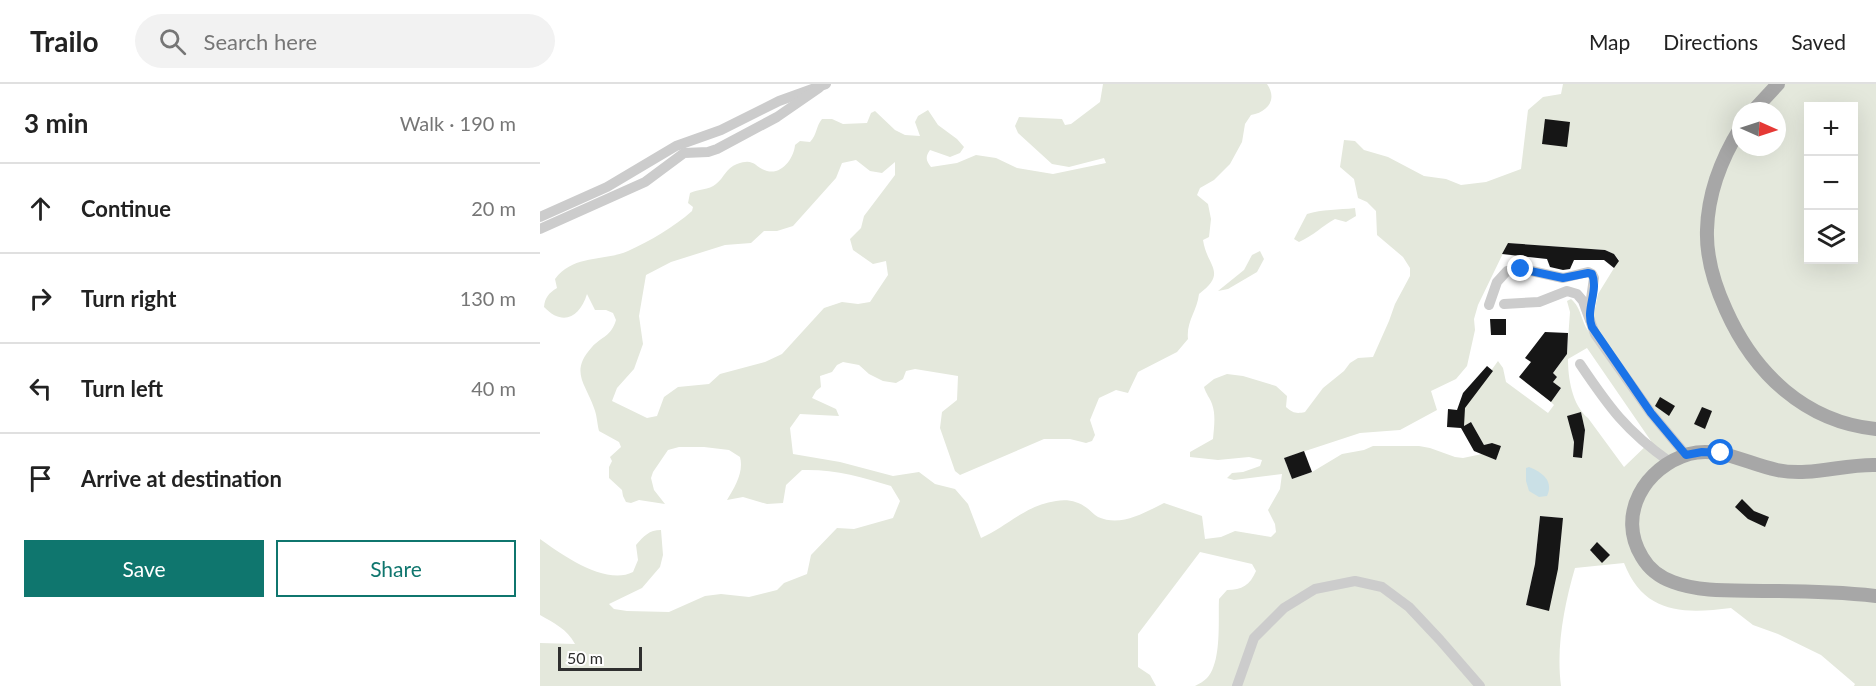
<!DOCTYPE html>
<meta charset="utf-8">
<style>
body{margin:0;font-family:Lato,sans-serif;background:#f2f2f2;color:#222}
.controls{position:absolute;right:18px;top:18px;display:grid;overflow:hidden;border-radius:0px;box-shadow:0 6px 24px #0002}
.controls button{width:54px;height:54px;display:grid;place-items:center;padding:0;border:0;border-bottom:2px solid #e0e0e0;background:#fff;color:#222;font:30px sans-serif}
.compass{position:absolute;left:1192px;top:18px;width:54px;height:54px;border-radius:50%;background:#fff;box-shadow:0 6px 24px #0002;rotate:93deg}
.scale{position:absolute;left:18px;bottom:15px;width:84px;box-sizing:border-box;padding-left:6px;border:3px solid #2f2f2f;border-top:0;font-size:16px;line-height:21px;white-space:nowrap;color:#2f2f2f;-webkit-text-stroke:4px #fff;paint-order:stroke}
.stop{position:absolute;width:18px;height:18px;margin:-14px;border:4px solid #1a73e8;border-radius:50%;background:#fff}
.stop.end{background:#1a73e8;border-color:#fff;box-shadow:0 2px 6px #0008}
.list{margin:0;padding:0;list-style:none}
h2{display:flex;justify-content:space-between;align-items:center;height:78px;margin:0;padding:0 24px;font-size:26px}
h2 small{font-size:20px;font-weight:400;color:#767676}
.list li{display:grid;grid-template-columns:39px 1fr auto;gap:18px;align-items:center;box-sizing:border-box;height:90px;padding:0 24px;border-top:2px solid #e0e0e0}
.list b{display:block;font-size:22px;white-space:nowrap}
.list em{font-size:20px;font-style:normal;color:#767676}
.actions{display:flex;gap:12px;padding:18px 24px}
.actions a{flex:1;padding:14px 0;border:2px solid #0f766e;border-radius:0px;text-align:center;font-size:21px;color:#0f766e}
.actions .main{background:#0f766e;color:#fff}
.icon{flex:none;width:33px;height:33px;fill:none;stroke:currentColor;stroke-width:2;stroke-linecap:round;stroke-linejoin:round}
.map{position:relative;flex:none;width:1336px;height:602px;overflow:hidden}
header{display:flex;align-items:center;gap:36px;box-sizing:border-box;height:84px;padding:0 30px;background:#fff;border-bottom:2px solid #e0e0e0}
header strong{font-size:28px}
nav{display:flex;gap:33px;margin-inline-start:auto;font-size:21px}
.search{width:420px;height:54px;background:#f2f2f2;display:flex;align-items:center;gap:15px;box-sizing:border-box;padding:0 21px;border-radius:33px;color:#767676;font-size:22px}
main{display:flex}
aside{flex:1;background:#fff}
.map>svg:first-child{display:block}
.green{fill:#e4e8dc;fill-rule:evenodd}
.water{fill:#cae0e6}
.building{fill:#161616}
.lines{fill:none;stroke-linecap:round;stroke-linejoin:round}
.minor{stroke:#ccc;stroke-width:10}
.major{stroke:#a7a7a7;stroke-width:14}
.route{stroke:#1a73e8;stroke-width:8}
</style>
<header>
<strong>Trailo</strong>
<div class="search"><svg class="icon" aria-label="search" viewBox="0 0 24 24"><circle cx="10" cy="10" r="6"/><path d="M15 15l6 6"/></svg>Search here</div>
<nav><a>Map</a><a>Directions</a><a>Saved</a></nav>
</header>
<main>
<aside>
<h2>3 min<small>Walk · 190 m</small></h2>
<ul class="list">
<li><svg class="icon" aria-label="ahead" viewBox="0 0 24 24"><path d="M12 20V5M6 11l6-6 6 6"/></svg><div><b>Continue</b></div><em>20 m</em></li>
<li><svg class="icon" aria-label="right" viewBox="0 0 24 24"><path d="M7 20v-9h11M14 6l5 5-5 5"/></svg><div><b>Turn right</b></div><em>130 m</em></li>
<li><svg class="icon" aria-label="left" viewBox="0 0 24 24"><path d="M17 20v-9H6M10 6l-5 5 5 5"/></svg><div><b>Turn left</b></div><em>40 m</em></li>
<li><svg class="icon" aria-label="arrive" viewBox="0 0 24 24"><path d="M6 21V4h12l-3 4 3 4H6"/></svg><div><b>Arrive at destination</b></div></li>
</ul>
<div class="actions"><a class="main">Save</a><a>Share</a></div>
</aside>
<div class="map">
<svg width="1336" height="602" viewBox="0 0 1336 602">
<rect width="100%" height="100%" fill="#fff"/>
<g class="green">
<path d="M563,0H727C738,16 727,28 711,31L705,40L702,58L690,80L674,96L660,104L657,111L668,120L671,135L669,153L663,156C667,183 688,188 659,210C657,227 646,238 648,255L637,268L598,288L588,309L576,306L559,314L550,336L555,351L552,357L546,359L530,355H504L420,391L415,387L400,344L402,328L417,316L418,292L375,285L366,287L363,295L356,299L343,297L329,290L319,281L303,278L297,281L292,288L280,292L281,303L276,307L272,314L296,325L299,332L260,330L250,344L253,370L300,378L353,392L379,388L395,400L415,405L428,420L441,454C468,442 484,422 516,417C527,415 538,417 547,424C550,426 554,431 558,433C581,443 604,429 624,419L662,432L665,455L681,453L695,447L731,453L736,448L735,440L728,426L740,405L742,390L694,396L687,394L692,389L703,388L720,382L722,376L709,373L678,376L650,373V368L673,355C674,343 676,331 672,320C670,314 666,310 664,303L674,295L687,290L703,292L736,302L747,312L746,323C753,329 756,330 765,328L783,304L804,287L810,279L818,274L833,273L849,237L855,220L870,192V184L863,173L837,151L836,127L827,118L818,114L814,95L800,83L804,56L815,57L824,66L848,73L884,92L906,95L921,101L946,98L981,85L988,26L1003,13L1021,10L1023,0H1336V602H1314L1315,600L1281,571L1238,550L1213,541L1191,524C1143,530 1104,530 1084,479L1035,484C1024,522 1016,563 1021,602H655C659,600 664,597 667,594C682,578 678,536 679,515L687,506C702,506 710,501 716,487L712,480L660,468L598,550V583L610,591L616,602H0V559L35,560C27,545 14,539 0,531V455C22,471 66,502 93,488L98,476L96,461C104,452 109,446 121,446L123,471L120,483L102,504L69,520L74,525L87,527L129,528L165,512L181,510L209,513L237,506L244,499L267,490L271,471L297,444L314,445L353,434L360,417L351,402C322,393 294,385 262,386L246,401L243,419L227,420L203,413L187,416C195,403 204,388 200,373L189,366L164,363H139L128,366L113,388L111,394L114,406L125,420L99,416L91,419L86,418L83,412L82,406L69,394V383L72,377L70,373L81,363L79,358L59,347C57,339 57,331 54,324C46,300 29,288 52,263C62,252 71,253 76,236L73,229L66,226H55L47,210C40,233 23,243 4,223C5,213 9,209 17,204L15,195C34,170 62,178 88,167C110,157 134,143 152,127L153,123L148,119L150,109C158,105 169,106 176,100C184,94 186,84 197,80C215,73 215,84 227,87C242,91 254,74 255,61L260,57L270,58C277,51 276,42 282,35H292L303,40L327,39L331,29L335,27L355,46L365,51L380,52L375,38L378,32L388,26L398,41L417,55L424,63L420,69L410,73L390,66C385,73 386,77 391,83L417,79L436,71L456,74L477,84L513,90L566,79L564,74L529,83L512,80L478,49L475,42L479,33L522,35L525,41L531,40L560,18ZM1268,22H1314V176H1268ZM1201,27H1237V63H1201ZM316,76L330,87L342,89L355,78V91L324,132L321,144L310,155L313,166L333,180L346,177L348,191L330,218L318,220L302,218L284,224L242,270L225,278L180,290L169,300L138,303L124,313L117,332L107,334L72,317L77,304L94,285L103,260L99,232L106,191L131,178L185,161L211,159L224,147H237L253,142L296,94L302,79ZM968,159L1065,166L1074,170L1079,176L1058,210L1050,249C1041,239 1042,224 1031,215L1027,217L1030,228L1027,270L1013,289L1017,293L1013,298L1021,304L1011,318L1014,321L1008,329L966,298L963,284L958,277L924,324V342L931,338L944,361L952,359L960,362L956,376L942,370L923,374L915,373L890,364L879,362H833L824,366L802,370L772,388L752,395L744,374L820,349L860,346L897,326L891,307L916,295L927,282L935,246L934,235L938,221ZM1047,264L1111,357L1084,383L1048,334C1032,321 1028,294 1028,275ZM1041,329L1045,346L1042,374L1033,373L1034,358L1028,332ZM1000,432L1023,434L1008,526L986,521L995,480Z"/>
<path d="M815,124L816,132L806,138L795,135C782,142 773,152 759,158L754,155L767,130C782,125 799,126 815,124Z"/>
<polygon points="720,167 724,175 717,188 688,205 678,207 704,186 712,171"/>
</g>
<path class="water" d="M989,383C1002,388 1014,397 1007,412L999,413L989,407L986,397V384Z"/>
<g class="building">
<polygon points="1005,35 1030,38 1027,63 1002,60"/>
<polygon points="968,159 1065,166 1074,170 1079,177 1074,184 1064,176 1034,176 1030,185 1023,186 1010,183 1007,175 962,170"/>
<polygon points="950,235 966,235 966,251 951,251"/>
<polygon points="1005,248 1028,249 1027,270 1013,289 1017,293 1013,298 1021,304 1011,318 979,293 991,278 985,274"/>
<polygon points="947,282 953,287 925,324 924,342 931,338 944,361 952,359 961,362 956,376 934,367 921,344 907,343 908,325 917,326 923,309"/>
<polygon points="1120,313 1135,322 1129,332 1115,322"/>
<polygon points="1162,323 1172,327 1165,345 1154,340"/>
<polygon points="1041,328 1045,346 1042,374 1033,373 1034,358 1027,332"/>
<polygon points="764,367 772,388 752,395 744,374"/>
<polygon points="1202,415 1214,427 1229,433 1225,443 1208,435 1195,423"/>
<polygon points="1000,432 1023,434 1018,485 1009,527 986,521 995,480"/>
<polygon points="1057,458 1070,471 1062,479 1050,466"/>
</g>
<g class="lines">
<g class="minor">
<polyline points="0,133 67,103 136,62 181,46 239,17 286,0"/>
<polyline points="0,145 105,98 144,69 168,68 177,65 237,33 279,4"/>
<polyline points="964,220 999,218 1027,207 1037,210 1043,217 1055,250 1111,329 1146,371"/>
<polyline points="949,221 957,198 967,187 987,186 1023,194 1048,188 1052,190 1054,194 1049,229"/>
<path d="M1040,280C1069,323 1086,347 1130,378"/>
<polyline points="697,602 714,554 744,524 775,505 815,497 842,503 869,523 900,556 940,602"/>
</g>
<g class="major">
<polyline points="1213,27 1238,0"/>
<path d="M1201,43C1181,75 1168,109 1167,146C1166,173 1175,202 1186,226C1214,289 1265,338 1336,345"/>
<path d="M1336,381C1303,380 1270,393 1237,386C1207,380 1180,362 1149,370C1105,383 1076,431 1102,473C1109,485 1119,493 1133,498C1162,509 1197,506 1227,507C1263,507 1300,508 1336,512"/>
</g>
</g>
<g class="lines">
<path class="route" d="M981,185L1023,194L1048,189L1052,190C1059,207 1045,225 1052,243L1111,329L1146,371L1162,368L1181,369"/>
</g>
</svg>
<div class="controls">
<button>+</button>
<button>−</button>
<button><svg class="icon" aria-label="layers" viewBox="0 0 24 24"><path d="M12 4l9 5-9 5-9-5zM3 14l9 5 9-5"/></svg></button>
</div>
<svg class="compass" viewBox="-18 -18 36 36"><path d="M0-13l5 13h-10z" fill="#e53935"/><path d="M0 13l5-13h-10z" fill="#767676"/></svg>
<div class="scale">50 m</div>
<div class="stop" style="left:1181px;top:369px"></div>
<div class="stop end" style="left:981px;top:185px"></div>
</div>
</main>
